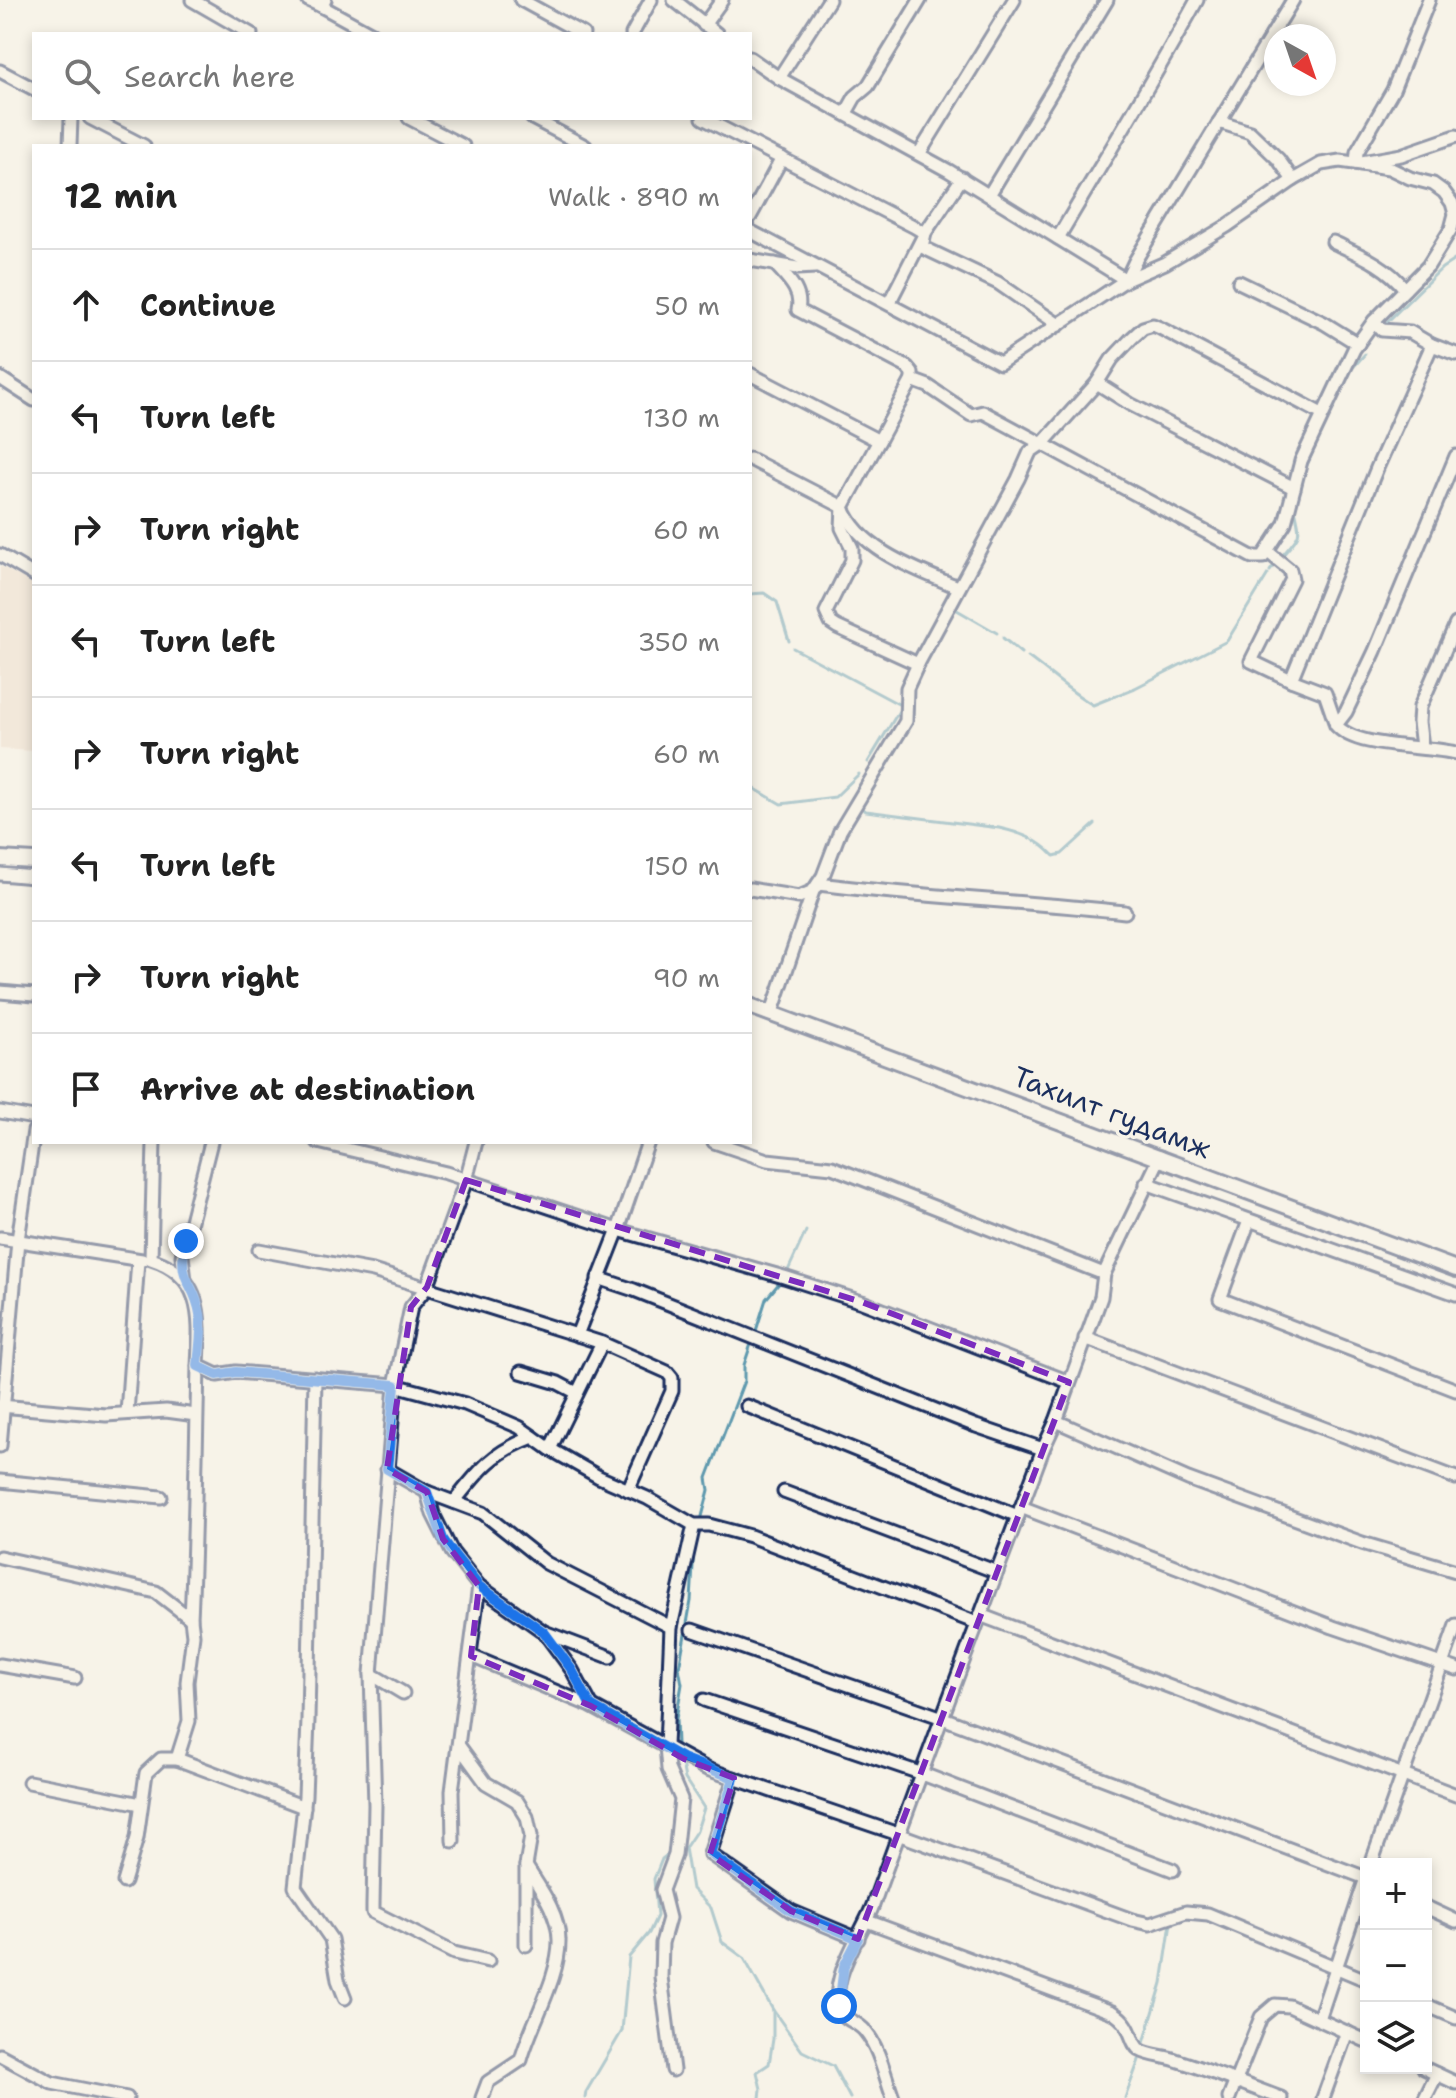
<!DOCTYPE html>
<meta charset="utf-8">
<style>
body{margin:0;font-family:"Shantell Sans",sans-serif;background:#f2f2f2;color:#222}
.controls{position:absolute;right:24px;bottom:24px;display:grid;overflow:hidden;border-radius:0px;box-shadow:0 4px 12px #0003}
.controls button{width:72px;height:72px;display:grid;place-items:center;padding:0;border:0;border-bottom:2px solid #e0e0e0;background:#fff;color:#222;font:40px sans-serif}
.compass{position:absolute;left:1264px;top:24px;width:72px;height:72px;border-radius:50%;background:#fff;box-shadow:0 4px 12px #0003;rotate:140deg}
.stop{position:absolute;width:24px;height:24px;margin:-18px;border:6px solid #1a73e8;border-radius:50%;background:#fff}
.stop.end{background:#1a73e8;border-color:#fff;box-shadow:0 2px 8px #0008}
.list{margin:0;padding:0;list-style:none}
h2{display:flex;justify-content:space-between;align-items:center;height:104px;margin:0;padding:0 32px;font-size:34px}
h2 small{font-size:26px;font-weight:400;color:#767676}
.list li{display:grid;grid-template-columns:52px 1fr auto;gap:24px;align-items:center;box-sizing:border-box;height:112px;padding:0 32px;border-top:2px solid #e0e0e0}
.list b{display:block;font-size:30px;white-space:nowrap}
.list em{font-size:26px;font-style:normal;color:#767676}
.icon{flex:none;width:44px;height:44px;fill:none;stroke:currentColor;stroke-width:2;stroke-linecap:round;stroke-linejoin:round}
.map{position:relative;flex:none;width:1456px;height:2098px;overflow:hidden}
.search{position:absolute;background:#fff;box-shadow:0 4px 12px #0003;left:32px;top:32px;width:720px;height:88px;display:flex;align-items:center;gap:20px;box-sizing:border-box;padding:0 28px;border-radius:0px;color:#767676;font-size:30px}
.panel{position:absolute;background:#fff;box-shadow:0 4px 12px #0003;left:32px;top:144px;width:720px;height:1000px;border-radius:0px}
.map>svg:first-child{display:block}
.built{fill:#ecdccb}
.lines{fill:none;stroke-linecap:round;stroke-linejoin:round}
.stream{stroke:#5f99ae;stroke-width:3}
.minor-casing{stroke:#1b2f5e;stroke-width:17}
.secondary-casing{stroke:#1b2f5e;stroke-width:20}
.minor{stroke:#f7f3e8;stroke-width:11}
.secondary{stroke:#f7f3e8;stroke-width:14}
.route{stroke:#1a73e8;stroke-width:10}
.marked{fill:none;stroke:#7b2cbf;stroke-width:6;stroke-dasharray:16 10;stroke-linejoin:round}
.labels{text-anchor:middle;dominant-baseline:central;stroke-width:7;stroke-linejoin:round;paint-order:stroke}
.street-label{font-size:28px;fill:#1b2f5e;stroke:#f7f3e8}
</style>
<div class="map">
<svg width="1456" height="2098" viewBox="0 0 1456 2098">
<rect width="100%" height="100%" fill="#f7f3e8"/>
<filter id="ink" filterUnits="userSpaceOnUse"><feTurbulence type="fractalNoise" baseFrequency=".0125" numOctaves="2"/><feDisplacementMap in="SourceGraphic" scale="16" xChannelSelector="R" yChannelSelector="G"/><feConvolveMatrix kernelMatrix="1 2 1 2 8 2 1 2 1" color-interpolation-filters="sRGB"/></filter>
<g filter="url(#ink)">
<polygon class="built" points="0,566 34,584 34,751 0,749"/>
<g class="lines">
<g class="stream">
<polyline points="1385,324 1442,268 1456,259"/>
<polyline points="1349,372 1365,354"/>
<polyline points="1303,474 1334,404"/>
<path d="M1281,557C1303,532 1301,537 1294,505"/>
<polyline points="1270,571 1276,563"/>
<polyline points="750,594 764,593 777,602 789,641"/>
<polyline points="957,610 997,633"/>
<polyline points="1003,638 1021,653"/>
<polyline points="793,648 902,706 868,762"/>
<path d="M1028,657C1050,673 1069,691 1093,705L1135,688L1227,641L1268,574"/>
<polyline points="750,786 781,804 835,797 859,774"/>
<path d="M861,808L866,811L999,828C1021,833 1038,839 1054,856L1062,854L1095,824"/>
<polyline points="786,1275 806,1231"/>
<polyline points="755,1334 766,1299 781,1281"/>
<polyline points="677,1744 676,1719 682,1684 679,1668 691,1601 694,1547 709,1490 707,1478 744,1381 744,1365 752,1341"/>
<polyline points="677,1848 685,1848 697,1830 704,1808 685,1779 682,1763"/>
<polyline points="685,1848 692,1889 711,1908 722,1942 744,1958 773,2010 773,2039 769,2064 757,2072 761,2089 760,2098"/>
<polyline points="773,2010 802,2051 833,2066 850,2098"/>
<polyline points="1144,2043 1162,1983 1171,1923"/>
<polyline points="585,2098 586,2092 622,2031 629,1957 649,1933 657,1916 654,1879 662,1859 671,1852"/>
<polyline points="1125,2098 1139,2060"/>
</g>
<g class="minor-casing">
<g id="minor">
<polyline points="192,0 251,34"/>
<polyline points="308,0 321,6"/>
<polyline points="325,0 321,6 372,34"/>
<polyline points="521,0 583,34"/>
<polyline points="674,0 717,34"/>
<polyline points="1429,0 1393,90 1357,152 1356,163 1401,155 1456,136"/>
<polyline points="704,25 722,0"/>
<polyline points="632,34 651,0"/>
<polyline points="750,58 779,78 949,171 1126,280 1135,261 1293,0"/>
<polyline points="0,71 34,89"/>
<polyline points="779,78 829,0"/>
<polyline points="846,113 855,97 868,86 920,0"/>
<polyline points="90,118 144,146"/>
<polyline points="409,118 463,146"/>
<polyline points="532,118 585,146"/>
<polyline points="703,118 913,226 925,233 922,247 998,283 1059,325"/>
<polyline points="1219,122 1250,132 1278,159 1293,180"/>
<polyline points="70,146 71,118"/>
<polyline points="919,154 1014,0"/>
<polyline points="989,195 1107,0"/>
<polyline points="750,217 782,158"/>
<polyline points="750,231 1000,363 1126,280 1165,263 1227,226 1293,180 1321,164 1340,161 1389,168 1410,178 1433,184 1444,192 1452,203 1455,214 1451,229 1428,266 1374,321 1354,349 1301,461 1285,523 1263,557 1252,557 983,412 971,415 928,386 912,380"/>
<path d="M1058,238C1105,158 1153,81 1197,0"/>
<path d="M1333,242C1360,255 1386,265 1405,289"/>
<polyline points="750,260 797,268 815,267"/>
<path d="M775,264C786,277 803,291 798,310L907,367L912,373V380L843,507L842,528L852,548V560L826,612L831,623L837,627L918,664"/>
<polyline points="1239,282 1324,323 1358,344"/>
<polyline points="889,303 925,233 962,178"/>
<polyline points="1374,321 1382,330 1410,332 1432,345 1456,354"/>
<polyline points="750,374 879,441"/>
<polyline points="0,378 34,400"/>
<polyline points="1097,383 1130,404 1294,488"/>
<path d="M1456,456L1375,651L1346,712L1336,725C1355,749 1424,745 1456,753"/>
<path d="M750,459L843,507C858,550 920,571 958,587"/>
<polyline points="1268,552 1290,570 1292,579 1251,661 1291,680"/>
<polyline points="0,555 34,575"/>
<polyline points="1336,725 1325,693 1291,680 1377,468 1432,345"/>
<polyline points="1422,747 1419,722 1420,707 1456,624"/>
<polyline points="0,874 34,877"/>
<path d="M818,884C920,897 1022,901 1125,912"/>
<polyline points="750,889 799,897 813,891"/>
<polyline points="0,992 34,995"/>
<polyline points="772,1012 813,891 823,876 840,831 906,721 907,688 918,664 1018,479 1030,452 1043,443 1097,383 1112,359 1132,338 1143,328 1153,325 1160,328 1322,414"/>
<polyline points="0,1112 34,1118"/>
<path d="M154,1142L151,1259C205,1276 200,1320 198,1366"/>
<polyline points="318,1142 446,1173 618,1230 784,1277 862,1302 1069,1382"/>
<polyline points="476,1142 466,1180 427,1287 411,1307 395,1385 371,1674 375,1805 373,1905 373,1912 454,1953 488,1961"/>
<polyline points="714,1142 767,1160 832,1167 1104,1274"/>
<polyline points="1146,1183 1456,1294"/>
<polyline points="1249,1221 1220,1299 1456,1390"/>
<polyline points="0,1238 142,1260"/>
<polyline points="259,1250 373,1271 577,1335"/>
<polyline points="598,1278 634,1290 976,1426 1043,1449"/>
<polyline points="185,1280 182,1256 211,1142"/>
<polyline points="1085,1338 1456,1478"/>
<polyline points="602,1343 667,1372 672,1378 672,1391 628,1490"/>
<polyline points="521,1372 558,1383 577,1393"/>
<polyline points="315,1378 308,1720 305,1796 295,1887 331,1939 338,1980 345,1998"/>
<polyline points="0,1406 106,1415 166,1411 196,1415"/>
<polyline points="747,1406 1018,1516"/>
<polyline points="127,1413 138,1260"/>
<polyline points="1056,1421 1188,1479 1362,1543 1456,1571"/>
<polyline points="0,1446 18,1240 34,1131"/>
<polyline points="550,1449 602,1343 577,1335 618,1230 648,1142"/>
<polyline points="387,1469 427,1492 483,1513 546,1563 671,1627"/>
<polyline points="0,1481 161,1497"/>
<polyline points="427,1492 433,1514 452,1552 479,1586 544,1632 572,1670 591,1705"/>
<polyline points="784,1492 997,1572"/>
<path d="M454,1502C480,1469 493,1452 533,1437"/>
<polyline points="1021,1507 1333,1627 1456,1669"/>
<polyline points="0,1557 156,1592 191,1619"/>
<polyline points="980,1615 1456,1795"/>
<polyline points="692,1630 940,1717 1366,1878"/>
<polyline points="544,1632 610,1657"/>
<polyline points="471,1656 591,1706 707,1769 898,1834 1132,1920 1150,1924 1186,1912 1208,1914 1366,1980"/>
<polyline points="0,1665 75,1678"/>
<polyline points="371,1674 403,1693"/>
<polyline points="704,1700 920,1773 1173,1870"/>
<polyline points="459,1746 486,1783 517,1801 527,1817 531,1836 526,1866 526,1945"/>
<polyline points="734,1778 710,1854 791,1911 858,1939"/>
<polyline points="29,1782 141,1804"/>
<path d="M304,1807L177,1759L189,1721L187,1682L193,1635L191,1619C195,1535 196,1451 198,1366L217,1375L236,1372L395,1385L465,1404L519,1427L550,1449L599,1477L647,1498L694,1525H709L750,1536L977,1623"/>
<polyline points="453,1841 452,1791 479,1586"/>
<polyline points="1371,1864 1456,1625"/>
<polyline points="124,1882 137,1838 146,1773 161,1759 177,1759"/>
<polyline points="1426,1907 1456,1921"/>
<path d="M867,1921L1112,2012C1135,2026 1128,2041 1140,2050C1150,2056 1165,2056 1176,2060C1211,2071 1246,2085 1281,2098"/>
<polyline points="1426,2005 1456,2018"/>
<polyline points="1319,2019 1366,1878"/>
<polyline points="0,2055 52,2083 127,2098"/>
<polyline points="1424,2068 1456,2083"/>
<polyline points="673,2070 661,1977 662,1943 669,1918 662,1890 675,1855 681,1799 668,1769 666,1746 671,1627 694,1525"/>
<path d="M482,2098L488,2082L521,2060C531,2023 560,1977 559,1940C559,1913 539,1887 526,1866"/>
<path d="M893,2098C885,2077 880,2049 865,2031C857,2021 843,2020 839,2007C830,1977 863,1932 873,1905C928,1752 986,1601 1043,1449L1056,1421L1101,1297L1104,1274L1160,1157"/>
<polyline points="1229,2098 1261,2017 1275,2005 1289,2006 1366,2041"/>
<polyline points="1323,2098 1347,2032"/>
<polyline points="1425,2098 1437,2074"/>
</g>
</g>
<g class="secondary-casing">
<g id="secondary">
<polyline points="0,859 34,861"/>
<polyline points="750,1006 1456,1269"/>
</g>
</g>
<use href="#minor" class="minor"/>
<use href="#secondary" class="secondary"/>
</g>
</g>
<g class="lines" filter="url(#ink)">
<path class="route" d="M186,1241C176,1282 195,1281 200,1314C203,1330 199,1350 198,1366L217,1375L236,1372L395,1385L387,1469L427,1492L443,1539L452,1552L479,1586L544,1632L572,1670L591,1706L684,1759L734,1778L710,1854L791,1911L858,1939L844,1966L839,2006"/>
</g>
<path d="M0 0H1456V2098H0ZM466,1180L862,1302L1069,1382L858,1939L791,1911L710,1854L734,1778L684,1759L591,1706L471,1656L479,1586L443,1539L427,1492L387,1469L411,1307L427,1287Z" fill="#f7f3e8" fill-opacity=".55" fill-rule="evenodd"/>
<path class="marked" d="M466,1180L862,1302L1069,1382L858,1939L791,1911L710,1854L734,1778L684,1759L591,1706L471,1656L479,1586L443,1539L427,1492L387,1469L411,1307L427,1287Z"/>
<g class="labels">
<g class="street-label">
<text transform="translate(1112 1112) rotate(21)">Тахилт гудамж</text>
</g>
</g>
</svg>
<div class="controls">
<button>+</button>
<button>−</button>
<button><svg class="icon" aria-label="layers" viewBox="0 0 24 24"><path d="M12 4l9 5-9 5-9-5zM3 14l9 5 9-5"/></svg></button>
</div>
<svg class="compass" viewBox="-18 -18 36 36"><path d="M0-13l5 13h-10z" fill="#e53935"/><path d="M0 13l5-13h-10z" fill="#767676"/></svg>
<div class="stop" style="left:839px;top:2006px"></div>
<div class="stop end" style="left:186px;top:1241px"></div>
<div class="search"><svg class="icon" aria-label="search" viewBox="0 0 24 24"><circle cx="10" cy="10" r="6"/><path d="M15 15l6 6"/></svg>Search here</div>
<section class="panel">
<h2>12 min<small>Walk · 890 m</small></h2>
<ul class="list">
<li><svg class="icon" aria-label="ahead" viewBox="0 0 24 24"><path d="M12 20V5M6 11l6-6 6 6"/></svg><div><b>Continue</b></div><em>50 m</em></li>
<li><svg class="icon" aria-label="left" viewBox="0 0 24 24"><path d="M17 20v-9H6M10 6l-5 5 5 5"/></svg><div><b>Turn left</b></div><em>130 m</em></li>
<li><svg class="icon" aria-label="right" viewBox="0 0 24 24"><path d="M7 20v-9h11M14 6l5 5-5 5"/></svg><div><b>Turn right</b></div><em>60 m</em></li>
<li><svg class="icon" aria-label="left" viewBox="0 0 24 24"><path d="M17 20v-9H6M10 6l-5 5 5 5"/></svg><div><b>Turn left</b></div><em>350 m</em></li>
<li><svg class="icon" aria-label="right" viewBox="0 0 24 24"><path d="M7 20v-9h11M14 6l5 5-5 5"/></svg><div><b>Turn right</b></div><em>60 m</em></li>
<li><svg class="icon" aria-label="left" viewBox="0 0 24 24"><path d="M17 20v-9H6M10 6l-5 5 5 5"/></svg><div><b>Turn left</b></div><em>150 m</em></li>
<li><svg class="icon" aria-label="right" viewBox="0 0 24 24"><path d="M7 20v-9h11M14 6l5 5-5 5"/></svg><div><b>Turn right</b></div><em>90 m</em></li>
<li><svg class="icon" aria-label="arrive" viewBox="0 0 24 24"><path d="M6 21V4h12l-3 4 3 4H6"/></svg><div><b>Arrive at destination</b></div></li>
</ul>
</section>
</div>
